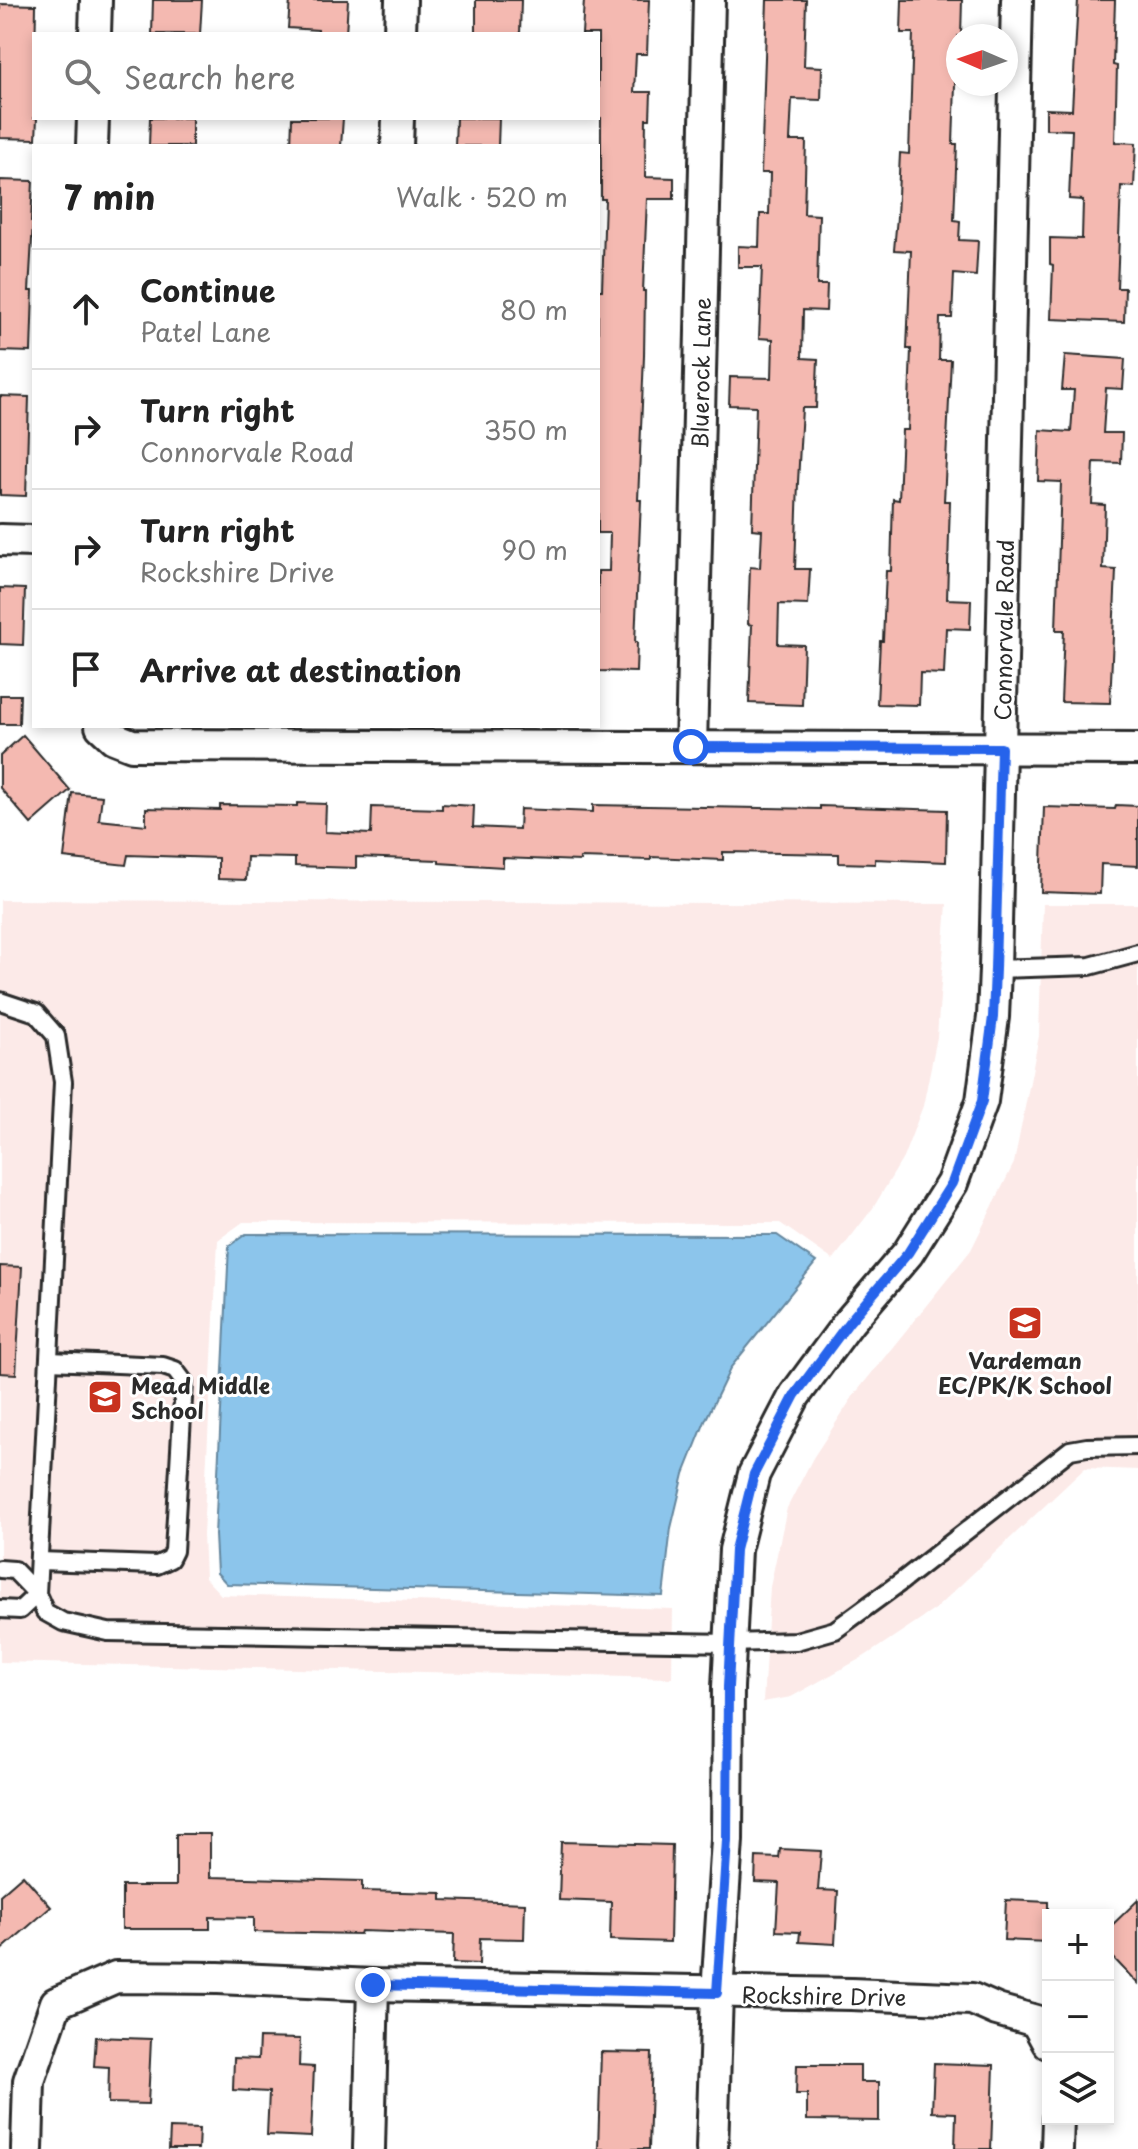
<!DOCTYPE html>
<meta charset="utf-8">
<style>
body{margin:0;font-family:"Playpen Sans",sans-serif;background:#f2f2f2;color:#222}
.controls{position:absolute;right:24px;bottom:24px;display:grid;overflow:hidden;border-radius:0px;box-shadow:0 4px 12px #0003}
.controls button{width:72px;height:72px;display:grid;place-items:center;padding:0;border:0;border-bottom:2px solid #e0e0e0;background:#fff;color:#222;font:40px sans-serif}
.compass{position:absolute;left:946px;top:24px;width:72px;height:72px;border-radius:50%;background:#fff;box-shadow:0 4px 12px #0003;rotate:272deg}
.stop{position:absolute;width:24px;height:24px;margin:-18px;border:6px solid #2563eb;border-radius:50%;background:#fff}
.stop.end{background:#2563eb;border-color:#fff;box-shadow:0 2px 8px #0008}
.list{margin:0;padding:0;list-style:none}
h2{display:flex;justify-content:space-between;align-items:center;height:104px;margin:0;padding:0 32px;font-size:34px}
h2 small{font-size:26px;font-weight:400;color:#767676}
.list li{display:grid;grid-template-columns:52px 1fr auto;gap:24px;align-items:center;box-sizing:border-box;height:120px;padding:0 32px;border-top:2px solid #e0e0e0}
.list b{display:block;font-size:30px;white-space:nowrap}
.list p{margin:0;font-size:26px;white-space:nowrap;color:#767676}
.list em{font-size:26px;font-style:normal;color:#767676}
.icon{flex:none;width:44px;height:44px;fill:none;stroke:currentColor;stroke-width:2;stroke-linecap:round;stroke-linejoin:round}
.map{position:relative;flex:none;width:1138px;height:2149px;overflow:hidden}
.search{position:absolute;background:#fff;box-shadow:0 4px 12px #0003;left:32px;top:32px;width:568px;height:88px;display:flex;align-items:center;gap:20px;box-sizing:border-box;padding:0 28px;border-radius:0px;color:#767676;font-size:30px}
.panel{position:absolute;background:#fff;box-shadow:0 4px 12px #0003;left:32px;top:144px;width:568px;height:584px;border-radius:0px}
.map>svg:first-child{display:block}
.built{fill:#fceae8}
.water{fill:#8cc5eb;stroke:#65879e;stroke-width:2}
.building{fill:#f4b9b1;stroke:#2b2b2b;stroke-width:2}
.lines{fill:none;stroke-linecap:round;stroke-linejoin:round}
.lane-casing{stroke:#2b2b2b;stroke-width:22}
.street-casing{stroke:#2b2b2b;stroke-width:36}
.lane{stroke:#fff;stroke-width:16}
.street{stroke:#fff;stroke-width:30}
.route{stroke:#2563eb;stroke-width:10}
.labels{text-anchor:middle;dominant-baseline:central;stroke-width:6;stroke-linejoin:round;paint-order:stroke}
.street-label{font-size:22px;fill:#2b2b2b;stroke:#fff}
.poi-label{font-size:22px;font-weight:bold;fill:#2b2b2b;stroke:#fff}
</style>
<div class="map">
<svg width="1138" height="2149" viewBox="0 0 1138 2149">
<rect width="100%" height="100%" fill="#fff"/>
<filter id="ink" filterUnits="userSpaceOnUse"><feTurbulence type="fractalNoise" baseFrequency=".0125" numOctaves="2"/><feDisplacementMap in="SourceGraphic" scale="16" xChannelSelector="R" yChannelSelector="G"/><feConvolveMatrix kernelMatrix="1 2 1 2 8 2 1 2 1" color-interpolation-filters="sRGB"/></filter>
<g filter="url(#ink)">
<g class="built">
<polygon points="0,900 947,904 937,1037 923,1106 903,1158 873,1208 833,1260 780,1223 243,1222 218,1240 203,1535 205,1578 221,1595 673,1609 672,1678 0,1662"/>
<polygon points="1043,904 1138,904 1138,1470 1085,1468 934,1610 865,1656 791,1697 763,1702 770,1587 787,1508 813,1458 854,1395 971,1250 1014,1163 1039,1036"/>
</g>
<polygon class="water" points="246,1234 777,1235 816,1262 731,1367 706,1419 684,1474 671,1528 663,1596 227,1584 217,1573 215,1535 229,1246"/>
<g class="building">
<polygon points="153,0 202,0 200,34 152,34"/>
<polygon points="290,0 348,0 346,34 318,34 318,30 288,28"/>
<polygon points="476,0 521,0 520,34 476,34"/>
<polygon points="584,0 649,0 647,54 636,54 634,92 651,92 650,119 646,119 645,177 674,178 674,199 647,199 643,291 645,291 644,356 638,500 641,500 635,642 637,642 636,672 598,671 598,571 609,571 610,533 598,533 598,290 602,290 605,199 601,199 601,118 598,117 598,34 582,34"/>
<polygon points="767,0 806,0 804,66 822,67 821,100 792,99 790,141 806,141 804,214 819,215 817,285 827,285 826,311 803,310 802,358 818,359 816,408 802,408 798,482 795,569 810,569 808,605 779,604 778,644 804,645 802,705 749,703 752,625 748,624 750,567 760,568 762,530 752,529 756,406 729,405 730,377 772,378 773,339 759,338 762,267 738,267 738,246 759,247 760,214 769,214 770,173 761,173"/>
<polygon points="902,0 962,0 961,36 958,36 958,55 956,55 953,144 957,144 954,220 960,221 959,240 978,241 976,276 954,274 952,318 940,318 939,360 951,360 944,501 950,501 947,599 971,600 970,629 946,628 944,674 920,673 919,705 877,704 880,641 883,641 886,571 891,571 893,499 899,500 902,430 908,430 911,349 907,349 911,251 894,250 897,217 900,153 909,154 913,33 901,33"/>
<polygon points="1078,0 1115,0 1113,65 1117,66 1115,142 1136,143 1134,187 1121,186 1117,288 1125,288 1124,322 1051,319 1053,265 1050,264 1050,238 1082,239 1083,200 1069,199 1072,130 1046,129 1046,109 1072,110"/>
<polygon points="0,4 36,5 34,118 37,118 36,139 0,138"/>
<polygon points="150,118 192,118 192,146 149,146"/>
<polygon points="292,118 343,118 341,146 291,146"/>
<polygon points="456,118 499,118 498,146 455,146"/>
<polygon points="0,180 33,181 31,222 33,222 29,291 33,291 31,352 0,351"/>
<polygon points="1065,355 1125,359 1123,389 1106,388 1103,433 1122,433 1121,463 1094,462 1092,504 1105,505 1103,569 1116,570 1110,703 1061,702 1064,630 1056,630 1061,482 1038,481 1040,430 1071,432 1074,390 1062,390"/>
<polygon points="0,396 29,397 26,496 0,495"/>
<polygon points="0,588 25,589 23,645 0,644"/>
<polygon points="0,695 20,695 19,724 0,724"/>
<polygon points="23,735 70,790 31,824 0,788 0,756"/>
<polygon points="72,793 102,796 99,820 146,825 146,808 220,810 220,805 297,806 297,803 326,804 325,832 371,834 372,807 442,809 442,804 474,806 473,827 519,829 520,809 593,812 593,805 820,809 820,806 947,810 946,862 875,859 875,864 839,863 839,854 723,852 723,860 651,857 651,860 580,858 580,861 503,858 503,867 439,863 439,860 356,857 356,868 295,866 295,858 247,857 246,880 218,879 218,858 128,855 126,865 64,858"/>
<polygon points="1116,805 1138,806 1138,866 1101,864 1100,894 1041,892 1044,807 1115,809"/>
<polygon points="0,1266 22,1267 16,1374 0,1373"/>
<polygon points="176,1834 210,1834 210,1877 362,1881 362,1891 442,1893 442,1900 525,1903 524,1939 480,1938 479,1964 453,1963 454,1934 361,1931 360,1934 254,1932 254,1918 210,1917 210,1929 122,1929 122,1886 176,1886"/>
<polygon points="561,1842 672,1845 670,1942 610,1940 611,1902 559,1900"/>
<polygon points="780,1849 821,1851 818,1890 838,1891 835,1944 799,1942 800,1932 776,1931 779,1883 755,1882 756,1857 779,1858"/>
<polygon points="23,1875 51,1907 0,1951 0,1895"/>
<polygon points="1006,1900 1048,1902 1048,1942 1004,1940"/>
<polygon points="1138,1900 1138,1984 1108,1952 1108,1929"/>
<polygon points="96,2037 151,2039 148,2104 108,2103 109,2067 94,2066"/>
<polygon points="259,2038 300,2039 299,2066 314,2067 311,2137 267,2135 269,2092 233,2090 234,2058 258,2059"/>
<polygon points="601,2052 652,2053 649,2149 598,2149"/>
<polygon points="934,2063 994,2065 991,2149 955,2149 956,2113 932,2112"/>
<polygon points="797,2065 860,2065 860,2082 879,2082 879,2121 807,2120 807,2094 796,2094"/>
<polygon points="170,2128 199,2129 198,2149 169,2149"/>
</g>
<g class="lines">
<g class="lane-casing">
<g id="lane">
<polyline points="995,969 1090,966 1138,953"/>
<polyline points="0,1001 36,1013 56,1036 63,1082 37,1594 45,1612 63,1622 108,1632 731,1643 796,1641 835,1630 902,1581 1070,1450 1087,1447 1138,1446"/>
<polyline points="39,1561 157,1565 170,1559 174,1551 184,1382 175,1370 163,1366 50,1361"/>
<polyline points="0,1569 14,1570 37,1594 20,1610 0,1609"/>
</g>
</g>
<g class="street-casing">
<g id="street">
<polyline points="95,34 96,0"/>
<polyline points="400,34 401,0"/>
<polyline points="92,146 93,118"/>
<polyline points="397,146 398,118"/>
<polyline points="0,540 34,541"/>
<polyline points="101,726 114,738 132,745 1138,749"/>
<polyline points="691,747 709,0"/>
<polyline points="27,2149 29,2081 56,2003 116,1977 218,1978 373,1985 851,1994 972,1999 997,2010 1036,2021 1048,2043"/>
<polyline points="369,2149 373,1985"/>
<polyline points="712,2149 717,1993 727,1840 728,1687 735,1550 754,1474 795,1395 849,1322 908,1253 952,1183 982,1101 993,1017 995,969 1017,0"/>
<polyline points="1057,2149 1058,2119"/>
</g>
</g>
<use href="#lane" class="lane"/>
<use href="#street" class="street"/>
</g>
</g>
<g class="lines" filter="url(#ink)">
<polyline class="route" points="373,1985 717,1993 727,1840 728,1687 735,1550 754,1474 795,1395 849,1322 908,1253 952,1183 982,1101 993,1017 995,969 1001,748 691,747"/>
</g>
<defs>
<g id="school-square" transform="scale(1.8)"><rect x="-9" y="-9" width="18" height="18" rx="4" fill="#c8321e" stroke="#fff"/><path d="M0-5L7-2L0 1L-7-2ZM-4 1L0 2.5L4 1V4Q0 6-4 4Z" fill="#fff"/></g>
</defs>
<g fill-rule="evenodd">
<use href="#school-square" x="1025" y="1323"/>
<use href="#school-square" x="105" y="1397"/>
</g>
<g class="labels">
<g class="street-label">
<text transform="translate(700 373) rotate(-89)">Bluerock Lane</text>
<text transform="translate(1003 630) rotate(-89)">Connorvale Road</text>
<text transform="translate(824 1995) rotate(1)">Rockshire Drive</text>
</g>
<g class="poi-label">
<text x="1025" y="1359">Vardeman<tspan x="1025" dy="25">EC/PK/K School</tspan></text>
<text x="131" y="1384" text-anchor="start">Mead Middle<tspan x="131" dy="25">School</tspan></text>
</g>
</g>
</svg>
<div class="controls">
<button>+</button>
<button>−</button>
<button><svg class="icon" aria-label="layers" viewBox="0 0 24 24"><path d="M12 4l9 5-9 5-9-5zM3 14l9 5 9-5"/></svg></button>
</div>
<svg class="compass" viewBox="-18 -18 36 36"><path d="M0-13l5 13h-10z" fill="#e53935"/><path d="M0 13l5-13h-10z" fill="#767676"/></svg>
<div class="stop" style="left:691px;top:747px"></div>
<div class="stop end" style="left:373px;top:1985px"></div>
<div class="search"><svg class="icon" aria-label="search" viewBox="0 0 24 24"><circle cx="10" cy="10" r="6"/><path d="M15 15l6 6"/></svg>Search here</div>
<section class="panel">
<h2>7 min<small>Walk · 520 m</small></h2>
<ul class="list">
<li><svg class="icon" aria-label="ahead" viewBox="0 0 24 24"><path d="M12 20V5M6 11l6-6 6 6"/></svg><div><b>Continue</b><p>Patel Lane</p></div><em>80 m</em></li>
<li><svg class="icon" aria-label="right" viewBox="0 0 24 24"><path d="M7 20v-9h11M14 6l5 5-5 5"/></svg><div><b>Turn right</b><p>Connorvale Road</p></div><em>350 m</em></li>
<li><svg class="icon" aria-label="right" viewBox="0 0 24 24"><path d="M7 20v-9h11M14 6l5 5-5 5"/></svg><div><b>Turn right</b><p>Rockshire Drive</p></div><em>90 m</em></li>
<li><svg class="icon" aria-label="arrive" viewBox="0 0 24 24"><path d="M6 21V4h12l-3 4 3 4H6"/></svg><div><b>Arrive at destination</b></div></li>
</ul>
</section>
</div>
